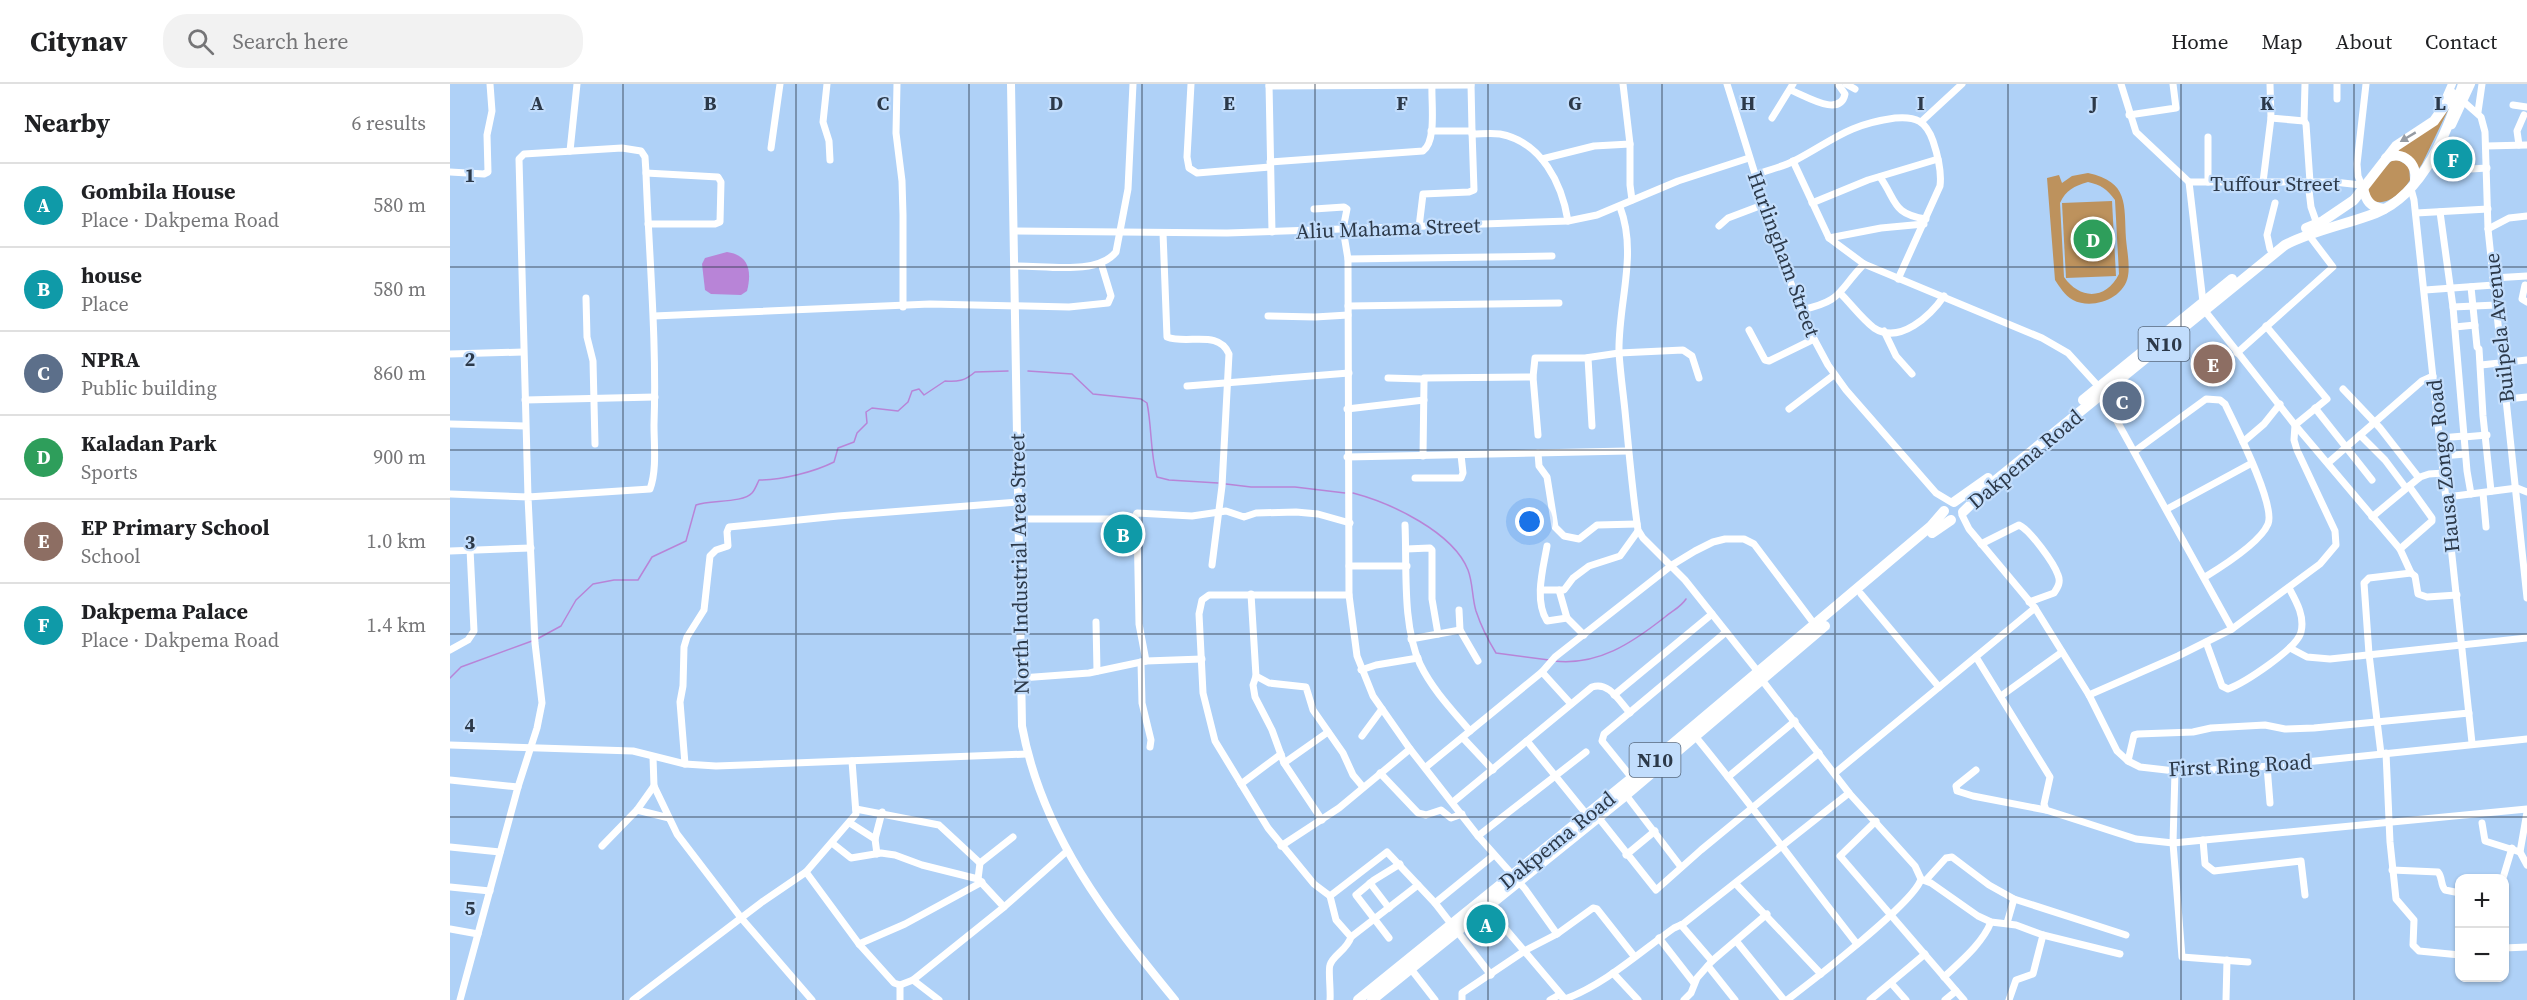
<!DOCTYPE html>
<meta charset="utf-8">
<style>
body{margin:0;font-family:"Source Serif 4",serif;background:#f2f2f2;color:#202124}
.controls{position:absolute;right:18px;bottom:18px;display:grid;overflow:hidden;border-radius:12px;box-shadow:0 2px 4px #0004}
.controls button{width:54px;height:54px;display:grid;place-items:center;padding:0;border:0;border-bottom:2px solid #e0e0e0;background:#fff;color:#202124;font:30px sans-serif}
.you{position:absolute;left:1080px;top:438px;width:21px;height:21px;margin:-15px;border:4px solid #fff;border-radius:50%;background:#1a73e8;box-shadow:0 0 0 9px #1a73e833}
.badge{display:grid;place-items:center;width:39px;height:39px;border-radius:50%;background:#7b5b31;color:#fff;font-size:20px;font-weight:700}
.pin{position:absolute;translate:-50% -50%;border:3px solid #fff;box-shadow:0 2px 6px #0006}
.list{margin:0;padding:0;list-style:none}
h2{display:flex;justify-content:space-between;align-items:center;height:78px;margin:0;padding:0 24px;font-size:26px}
h2 small{font-size:20px;font-weight:400;color:#757577}
.list li{display:grid;grid-template-columns:39px 1fr auto;gap:18px;align-items:center;box-sizing:border-box;height:84px;padding:0 24px;border-top:2px solid #e0e0e0}
.list b{display:block;font-size:22px;white-space:nowrap}
.list p{margin:0;font-size:20px;white-space:nowrap;color:#757577}
.list em{font-size:20px;font-style:normal;color:#757577}
.icon{flex:none;width:33px;height:33px;fill:none;stroke:currentColor;stroke-width:2;stroke-linecap:round;stroke-linejoin:round}
.map{position:relative;flex:none;width:2077px;height:916px;overflow:hidden}
header{display:flex;align-items:center;gap:36px;box-sizing:border-box;height:84px;padding:0 30px;background:#fff;border-bottom:2px solid #e0e0e0}
header strong{font-size:28px}
nav{display:flex;gap:33px;margin-inline-start:auto;font-size:21px}
.search{width:420px;height:54px;background:#f2f2f2;display:flex;align-items:center;gap:15px;box-sizing:border-box;padding:0 21px;border-radius:24px;color:#757577;font-size:22px}
main{display:flex}
aside{flex:1;background:#fff}
.map>svg:first-child{display:block}
.grass{fill:#bd925d;fill-rule:evenodd}
.water{fill:#b884d7}
.lines{fill:none;stroke-linecap:round;stroke-linejoin:round}
.stream{stroke:#b884d7;stroke-width:1.5}
.minor{stroke:#fff;stroke-width:7}
.major{stroke:#fff;stroke-width:8}
.highway{stroke:#fff;stroke-width:10}
.oneway{fill:#969ca4}
.grid{fill:none;stroke:#2c3949;stroke-width:1.5;stroke-opacity:0.55}
.labels{text-anchor:middle;dominant-baseline:central;stroke-width:4.5;stroke-linejoin:round;paint-order:stroke}
.shield{fill:#c2ddfc;stroke:#596a7f;stroke-width:1.5}
.shield-label{font-size:20px;font-weight:bold;fill:#2c3949}
.street-label{font-size:21px;fill:#2c3949;stroke:#c2ddfc}
.grid-label{font-size:20px;text-anchor:middle;font-weight:bold;fill:#2c3949;stroke:#c2ddfc;stroke-width:4.5;stroke-linejoin:round;paint-order:stroke}
</style>
<header>
<strong>Citynav</strong>
<div class="search"><svg class="icon" aria-label="search" viewBox="0 0 24 24"><circle cx="10" cy="10" r="6"/><path d="M15 15l6 6"/></svg>Search here</div>
<nav><a>Home</a><a>Map</a><a>About</a><a>Contact</a></nav>
</header>
<main>
<aside>
<h2>Nearby<small>6 results</small></h2>
<ul class="list">
<li><span class="badge" style="background:#0f9aa8">A</span><div><b>Gombila House</b><p>Place · Dakpema Road</p></div><em>580 m</em></li>
<li><span class="badge" style="background:#0f9aa8">B</span><div><b>house</b><p>Place</p></div><em>580 m</em></li>
<li><span class="badge" style="background:#5c6f8a">C</span><div><b>NPRA</b><p>Public building</p></div><em>860 m</em></li>
<li><span class="badge" style="background:#2e9e5b">D</span><div><b>Kaladan Park</b><p>Sports</p></div><em>900 m</em></li>
<li><span class="badge" style="background:#8d6e63">E</span><div><b>EP Primary School</b><p>School</p></div><em>1.0 km</em></li>
<li><span class="badge" style="background:#0f9aa8">F</span><div><b>Dakpema Palace</b><p>Place · Dakpema Road</p></div><em>1.4 km</em></li>
</ul>
</aside>
<div class="map">
<svg width="2077" height="916" viewBox="0 0 2077 916">
<rect width="100%" height="100%" fill="#afd1f7"/>
<g class="grass">
<polygon points="2000,22 1972,80 1968,86 1960,72 1945,66"/>
<path d="M1944,74L1959,82L1960,96C1953,108 1936,124 1921,116L1917,103Z"/>
<path d="M1638,89C1679,98 1674,120 1676,155C1677,166 1680,181 1678,192C1674,215 1642,226 1623,216C1614,211 1610,203 1605,196L1597,94L1609,91L1612,99L1622,92ZM1638,98C1651,101 1657,105 1665,116L1669,190C1656,216 1630,216 1614,193L1610,119C1616,106 1624,102 1638,98Z"/>
<polygon points="1662,117 1666,192 1616,194 1612,119"/>
</g>
<path class="water" d="M277,168C299,171 302,187 297,207L291,211L261,210L255,206L252,180L255,174Z"/>
<g class="lines">
<g class="stream">
<path d="M578,287L622,290L643,310L691,315L697,319C702,343 700,369 707,393L719,396L768,399"/>
<polyline points="776,400 801,403 845,403 895,409"/>
<path d="M903,409C941,419 1003,448 1018,486C1023,499 1022,514 1026,527C1031,542 1038,556 1046,569L1099,576"/>
<path d="M87,555L111,542L126,516L143,500L164,496H188L202,473L236,457L246,421C261,416 293,419 302,409C305,406 307,400 309,396C332,396 364,388 384,378L388,364L404,358L407,349L417,339L416,328L422,324L448,327L458,318L462,307L469,305L474,311L495,297C507,298 515,297 525,288L558,287"/>
<path d="M1104,577C1148,582 1182,559 1215,533C1222,527 1231,523 1236,515"/>
<polyline points="0,594 11,583 82,557"/>
</g>
<g class="minor">
<polyline points="377,0 373,38 379,57 380,76"/>
<polyline points="447,0 446,49 452,97 453,131 453,223"/>
<polyline points="741,0 737,73 739,84 747,89 820,83"/>
<polyline points="819,0 822,148"/>
<polyline points="1173,0 1180,60"/>
<polyline points="1277,0 1333,180 1364,255 1378,281 1396,306 1486,409 1501,418"/>
<polyline points="1396,0 1405,5"/>
<polyline points="1671,0 1686,48 1739,98 1753,218"/>
<polyline points="1820,0 1821,34 1854,37 1856,40 1860,98"/>
<polyline points="1887,0 1887,15"/>
<polyline points="819,2 1021,1"/>
<path d="M1340,6C1353,10 1390,35 1395,10L1388,0"/>
<polyline points="2014,18 2031,33 2035,48 2038,145 2077,514"/>
<polyline points="2063,21 2077,23"/>
<polyline points="2028,28 2032,0"/>
<polyline points="1679,31 1726,24 1723,0"/>
<polyline points="1322,34 1343,0"/>
<polyline points="1472,37 1512,0"/>
<polyline points="1854,37 1855,0"/>
<polyline points="981,47 1022,47 1021,0"/>
<path d="M1022,50C1031,50 1041,49 1050,50C1092,58 1112,100 1118,137"/>
<polyline points="2069,61 2067,47 2074,31"/>
<polyline points="2036,62 2077,61"/>
<polyline points="321,64 330,0"/>
<polyline points="120,67 127,0"/>
<polyline points="1092,75 1144,62 1180,60 1180,101 1182,116"/>
<polyline points="1343,77 1379,154"/>
<polyline points="1979,77 2005,86 2037,84"/>
<path d="M820,78L973,67C987,57 981,18 982,1"/>
<polyline points="0,88 34,90 38,88 37,51 42,27 40,0"/>
<polyline points="196,89 268,93 271,98 270,138 265,140 198,140"/>
<path d="M1305,91C1318,86 1332,83 1344,77C1384,56 1396,41 1445,34C1466,32 1476,37 1483,57C1488,72 1492,87 1490,102L1448,195"/>
<path d="M1430,93C1447,117 1442,130 1476,135"/>
<polyline points="1739,98 1884,98 1911,101"/>
<polyline points="1758,98 1758,53"/>
<polyline points="1813,98 1821,34"/>
<polyline points="1858,98 1861,123 1867,140"/>
<polyline points="1913,104 1908,92 1907,80 1916,0"/>
<polyline points="1961,105 1964,116 2022,659"/>
<polyline points="1362,119 1418,96 1488,75"/>
<path d="M1170,123C1188,170 1168,219 1169,268C1170,287 1173,307 1175,327C1179,367 1182,406 1188,446L1193,454L1235,496L1309,589"/>
<polyline points="864,125 894,123 897,125 893,145 898,175 899,511 907,572 923,612 960,665 1028,752 1075,805 1107,850"/>
<polyline points="1990,128 2003,223 2017,387 2021,410"/>
<polyline points="1966,129 2038,125"/>
<polyline points="1474,140 1431,144 1379,154 1414,180 1592,254 1618,269 1649,303"/>
<polyline points="1269,142 1278,134 1315,120"/>
<polyline points="969,143 973,110 1019,108 1024,106 1022,47"/>
<polyline points="2038,145 2059,134 2077,132"/>
<polyline points="565,147 777,149 1118,137 1147,131 1228,97 1299,74"/>
<path d="M713,149L717,253C737,261 769,245 779,270L772,402L762,481"/>
<polyline points="1820,165 1817,151 1825,119"/>
<polyline points="898,175 1102,172"/>
<path d="M565,182C593,181 647,192 666,168L678,105L683,0"/>
<polyline points="2043,194 2077,192"/>
<polyline points="2075,201 2072,215 2077,218"/>
<polyline points="2021,203 2027,263 2029,265 2033,332 2041,407"/>
<polyline points="1975,206 2044,201"/>
<path d="M1391,210C1401,220 1412,235 1424,244C1450,261 1481,231 1494,212"/>
<polyline points="136,214 137,253 143,277 145,360"/>
<polyline points="898,222 1109,219"/>
<polyline points="2003,223 2046,221"/>
<path d="M1351,226C1393,217 1387,208 1414,180"/>
<polyline points="1755,227 1845,341 1950,465 1961,489 1965,492 1968,510 1977,513 2007,511"/>
<polyline points="204,232 480,220 619,223 658,219 661,212 651,179"/>
<polyline points="818,232 865,233 898,231"/>
<polyline points="2005,243 2025,241"/>
<polyline points="1299,246 1315,276 1319,277 1364,255"/>
<polyline points="1434,247 1446,272 1462,290"/>
<polyline points="1787,269 1883,183 1858,150"/>
<polyline points="0,270 73,268"/>
<polyline points="1138,274 1142,342"/>
<polyline points="2031,281 2077,276"/>
<polyline points="938,294 972,295 974,297 974,294 1083,293"/>
<polyline points="737,302 899,289"/>
<polyline points="1893,305 1930,344 1969,394"/>
<polyline points="1652,310 1782,545"/>
<polyline points="2056,315 2077,313"/>
<polyline points="75,316 205,313"/>
<polyline points="1865,324 1922,396"/>
<polyline points="897,325 974,316"/>
<polyline points="1339,325 1384,291"/>
<polyline points="0,340 75,342"/>
<polyline points="1088,351 1083,293 1085,274 1135,274 1169,269 1233,266 1242,272 1249,294"/>
<polyline points="1910,351 1935,376 1956,404"/>
<polyline points="2014,353 2037,351"/>
<polyline points="1990,354 2014,352"/>
<polyline points="1793,358 1814,340 1830,320"/>
<path d="M1685,367L1756,315L1770,316L1775,320C1785,341 1826,421 1818,440C1810,459 1773,482 1755,493"/>
<polyline points="1088,369 1089,382 1097,393 1105,443 1114,452 1129,455 1147,441 1187,440"/>
<polyline points="973,372 974,297"/>
<polyline points="1992,372 2015,370"/>
<polyline points="897,373 1177,367"/>
<polyline points="1878,379 1972,297 1983,292"/>
<polyline points="965,394 1011,394 1013,389 1011,371"/>
<polyline points="2033,409 2036,443"/>
<path d="M0,410L78,413L200,405C207,386 204,360 204,341C207,257 199,173 196,89L195,73L191,67L172,64L74,70L69,75L78,413L85,559L92,619L87,644L68,703L10,916"/>
<polyline points="1997,413 2067,404 2077,408"/>
<polyline points="1717,425 1802,379"/>
<polyline points="1512,431 1519,445 1585,524 1639,611 1667,667 1678,677 1690,683 1725,687 1789,685 2077,655"/>
<polyline points="1922,433 1970,393 1979,390 1994,389"/>
<polyline points="569,435 668,435 681,436 687,439 689,540 696,577"/>
<polyline points="683,436 687,429 742,432 776,427 794,433 806,429 846,428 868,430 900,439"/>
<path d="M955,441C957,483 952,541 970,580C982,605 1002,626 1020,647"/>
<path d="M1531,460L1569,441C1580,446 1604,479 1608,491C1611,498 1608,503 1604,509L1579,518"/>
<path d="M1097,462C1093,485 1084,516 1097,537L1117,534"/>
<polyline points="956,465 980,464 982,466 982,515 988,550"/>
<polyline points="1950,465 1982,437 1982,434 1959,402"/>
<polyline points="0,467 81,464"/>
<polyline points="899,482 957,482"/>
<polyline points="1091,506 1114,506 1123,494 1139,482 1170,472 1188,447"/>
<polyline points="1109,506 1117,534 1134,551"/>
<polyline points="801,510 806,592 819,599 856,603 863,626 893,669 903,691 913,703"/>
<polyline points="1411,510 1489,603"/>
<polyline points="899,511 759,511 752,516 749,530 753,609 765,657 818,744 864,800 880,812 886,836 901,853"/>
<polyline points="1009,526 1010,546 1028,577"/>
<polyline points="646,538 647,587"/>
<polyline points="961,555 1010,546"/>
<path d="M1756,558L1772,602L1778,605C1794,599 1847,565 1851,548C1855,532 1846,517 1839,504"/>
<polyline points="1840,564 1857,573 1880,575 2077,554"/>
<polyline points="0,566 18,556 24,547 20,465"/>
<polyline points="1526,573 1600,693 1594,720 1596,726 1686,755 1723,759 2077,725"/>
<polyline points="691,578 692,619 701,656 700,663"/>
<polyline points="911,586 926,581 968,574"/>
<polyline points="1092,588 1105,573 1222,481 1245,467 1263,458 1275,455 1294,455 1304,460 1365,541"/>
<polyline points="806,592 803,601 805,613 822,646 834,679 872,736"/>
<polyline points="571,594 639,589 696,577 752,575"/>
<path d="M1312,596L1399,709L1465,782L1471,795C1465,818 1361,898 1337,916"/>
<polyline points="1164,611 1262,530"/>
<polyline points="1639,611 1728,572 1782,545 1870,480 1886,461 1885,447 1847,366 1844,356 1845,341 1877,315 1816,242"/>
<polyline points="1551,612 1612,568"/>
<polyline points="912,652 932,625"/>
<path d="M1245,652C1301,720 1353,791 1407,860"/>
<polyline points="1013,654 1043,686"/>
<polyline points="1077,657 1137,731"/>
<polyline points="0,661 183,667 235,680 266,682 577,670"/>
<polyline points="1936,669 1940,758 1946,815 1964,836 1963,861 1969,867 2010,871"/>
<polyline points="1931,670 1919,570 1914,499 1919,494 1961,489"/>
<polyline points="203,673 204,702 227,750 292,835 362,916"/>
<polyline points="1678,677 1684,651 1688,650 1743,648 1761,644 1815,641 1835,645 1864,644 2019,629"/>
<polyline points="834,679 878,648"/>
<polyline points="235,680 230,618 233,602 234,563 237,553 254,526 260,472 266,466 278,462 277,448 279,443 388,432 569,418"/>
<polyline points="1817,682 1820,719"/>
<polyline points="976,683 1092,588 1121,620"/>
<polyline points="1526,686 1506,702 1507,707 1523,712 1596,726"/>
<polyline points="1725,687 1723,759 1732,873 1798,878"/>
<polyline points="930,689 968,729 976,731 991,726 1001,734 1012,730"/>
<polyline points="1385,689 1585,524"/>
<polyline points="1278,693 1345,637"/>
<polyline points="1182,694 1152,657 1154,650 1276,548"/>
<polyline points="0,696 68,703"/>
<polyline points="791,700 831,670"/>
<polyline points="1176,711 1231,783"/>
<path d="M1003,718L1142,603C1159,597 1169,617 1180,629"/>
<polyline points="406,725 489,741 530,779"/>
<polyline points="187,726 219,734"/>
<polyline points="2077,728 2070,768 2077,781"/>
<polyline points="1148,733 1206,806 1251,766 1369,669"/>
<polyline points="1426,737 1390,772 1514,916"/>
<polyline points="400,739 425,755"/>
<polyline points="2032,739 2035,757 2070,768"/>
<polyline points="1028,752 1136,668"/>
<polyline points="1753,756 1755,780 1764,787 1851,777 1855,811"/>
<polyline points="382,759 401,774 431,769 445,771 472,781 528,795"/>
<polyline points="152,762 187,726 204,702"/>
<polyline points="831,762 889,724 960,665"/>
<polyline points="0,763 50,768"/>
<polyline points="427,770 425,755 432,728"/>
<polyline points="1176,771 1205,747"/>
<path d="M1942,786L1988,788C1993,794 1990,800 1995,806L2010,809"/>
<polyline points="356,788 409,860 444,899 450,901 463,896 554,823 616,768"/>
<polyline points="2053,794 2062,764"/>
<polyline points="1473,796 1481,799 1528,832 1541,838 1566,841 1593,851 1670,870"/>
<polyline points="1476,796 1496,774 1502,773 1539,801 1564,815 1676,851"/>
<polyline points="920,799 939,824"/>
<polyline points="1286,800 1371,890"/>
<polyline points="0,803 40,807"/>
<polyline points="880,812 937,768 985,819 1002,841"/>
<polyline points="985,819 1044,771"/>
<polyline points="554,823 528,795 530,779 563,753"/>
<polyline points="1037,823 1115,915"/>
<polyline points="1557,839 1564,815"/>
<polyline points="1231,841 1262,877"/>
<polyline points="0,845 28,850"/>
<polyline points="1007,847 1041,891"/>
<polyline points="939,854 906,811 924,796 950,780"/>
<polyline points="1209,854 1244,899"/>
<polyline points="1287,858 1334,916"/>
<polyline points="409,860 455,840 532,798"/>
<polyline points="2054,864 2077,863"/>
<polyline points="1258,882 1285,916"/>
<polyline points="961,885 985,916"/>
<polyline points="1163,889 1188,916"/>
<path d="M1494,893C1511,877 1532,860 1541,838"/>
<polyline points="463,896 489,916"/>
<polyline points="1441,899 1456,916"/>
<path d="M1115,915C1154,901 1190,868 1224,844L1233,840L1399,709"/>
<polyline points="183,916 312,818 356,788 406,730 402,677"/>
<polyline points="450,916 450,901"/>
<path d="M880,916C881,908 878,885 880,881C883,871 897,866 901,853L968,801"/>
<polyline points="1012,916 1012,909 1076,866 1107,850 1143,824 1147,825 1184,872"/>
<polyline points="1100,916 1109,911 1113,914"/>
<polyline points="1234,916 1241,909 1247,894 1262,877 1317,830"/>
<polyline points="1420,916 1475,870"/>
<polyline points="1495,916 1506,907"/>
<polyline points="1559,916 1566,896 1583,890 1593,851"/>
<polyline points="1776,916 1777,876"/>
</g>
<g class="major">
<path d="M561,0L572,642C592,751 657,833 725,916"/>
<polyline points="1995,16 2002,0"/>
<polyline points="2002,41 2021,0"/>
</g>
<g class="highway">
<path d="M1936,74C1953,66 1968,80 1965,97"/>
<path d="M1913,104C1916,117 1920,123 1934,125"/>
<polyline points="1856,144 1873,137 1904,116 1946,62 1984,37 2003,10"/>
<polyline points="1633,316 1782,195"/>
<polyline points="1504,418 1538,394"/>
<path d="M1513,428L1546,396L1835,161C1864,146 1895,141 1926,129C1974,110 1998,46 2013,0"/>
<polyline points="1482,449 1501,436"/>
<polyline points="908,916 1182,694 1481,442 1494,427"/>
<polyline points="922,916 1176,711 1375,542"/>
</g>
</g>
<defs><path id="oneway-solid" d="M-6-.8H1V-3.2L6.5 0L1 3.2V.8H-6Z" transform="scale(1.5)"/></defs>
<use class="oneway" href="#oneway-solid" transform="translate(1958 53) rotate(149)"/>
<path class="grid" d="M173,0V916M346,0V916M519,0V916M692,0V916M865,0V916M1038,0V916M1212,0V916M1385,0V916M1558,0V916M1731,0V916M1904,0V916M0,183H2077M0,366H2077M0,550H2077M0,733H2077"/>
<g class="labels">
<g class="shield">
<rect x="1688.5" y="243" width="51" height="34" rx="4.5"/>
<rect x="1179.5" y="659" width="51" height="34" rx="4.5"/>
</g>
<g class="shield-label">
<text x="1714" y="260">N10</text>
<text x="1205" y="676">N10</text>
</g>
<g class="street-label">
<text x="1825" y="99">Tuffour Street</text>
<text transform="translate(938 144) rotate(-2)">Aliu Mahama Street</text>
<text transform="translate(1334 170) rotate(70)">Hurlingham Street</text>
<text transform="translate(2049 244) rotate(-96)">Builpela Avenue</text>
<text transform="translate(1575 375) rotate(-40)">Dakpema Road</text>
<text transform="translate(1993 382) rotate(-96)">Hausa Zongo Road</text>
<text transform="translate(569 480) rotate(-91)">North Industrial Area Street</text>
<text transform="translate(1790 681) rotate(-3)">First Ring Road</text>
<text transform="translate(1107 756) rotate(-39)">Dakpema Road</text>
</g>
</g>
<g class="grid-label">
<text x="87" y="26">A</text>
<text x="260" y="26">B</text>
<text x="433" y="26">C</text>
<text x="606" y="26">D</text>
<text x="779" y="26">E</text>
<text x="952" y="26">F</text>
<text x="1125" y="26">G</text>
<text x="1298" y="26">H</text>
<text x="1471" y="26">I</text>
<text x="1644" y="26">J</text>
<text x="1817" y="26">K</text>
<text x="1990" y="26">L</text>
<text x="20" y="98">1</text>
<text x="20" y="282">2</text>
<text x="20" y="465">3</text>
<text x="20" y="648">4</text>
<text x="20" y="831">5</text>
</g>
</svg>
<div class="controls">
<button>+</button>
<button>−</button>
</div>
<div class="you"></div>
<div class="pin badge" style="left:1036px;top:840px;background:#0f9aa8">A</div>
<div class="pin badge" style="left:673px;top:450px;background:#0f9aa8">B</div>
<div class="pin badge" style="left:1672px;top:317px;background:#5c6f8a">C</div>
<div class="pin badge" style="left:1643px;top:155px;background:#2e9e5b">D</div>
<div class="pin badge" style="left:1763px;top:280px;background:#8d6e63">E</div>
<div class="pin badge" style="left:2003px;top:75px;background:#0f9aa8">F</div>
</div>
</main>
